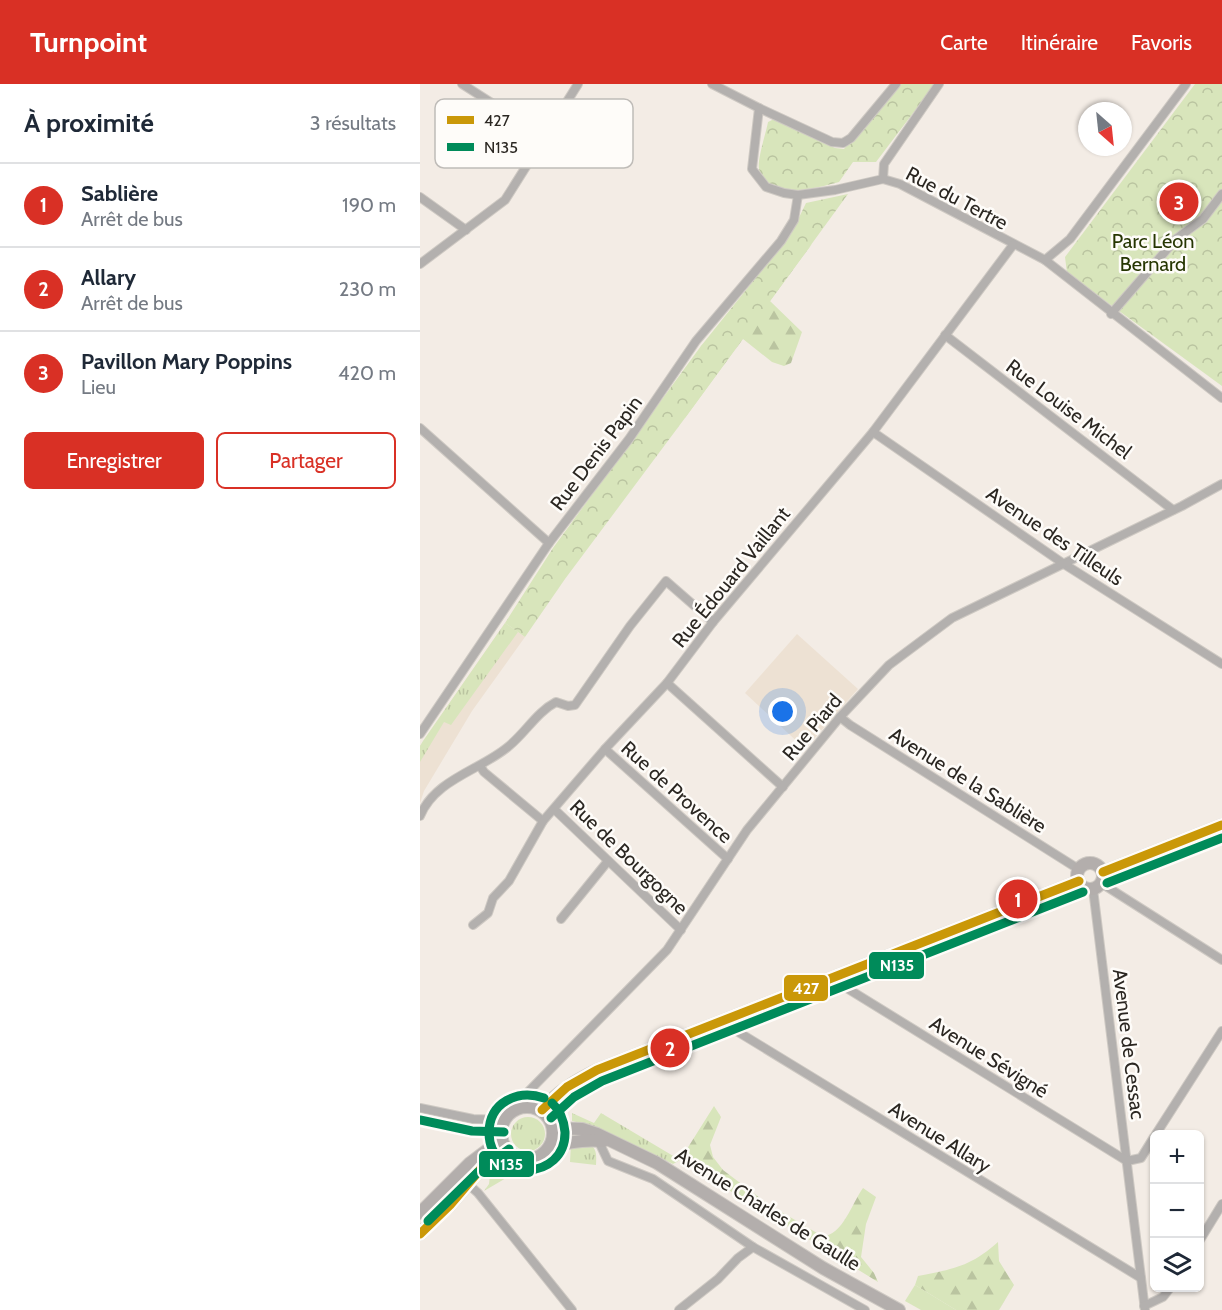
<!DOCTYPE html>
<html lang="fr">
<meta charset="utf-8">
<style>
body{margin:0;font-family:Cabin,sans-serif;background:#f2f2f3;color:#1f2937}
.controls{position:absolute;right:18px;bottom:18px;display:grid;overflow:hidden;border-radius:9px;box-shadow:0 2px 4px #0004}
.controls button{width:54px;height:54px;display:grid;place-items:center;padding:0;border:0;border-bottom:2px solid #e0e1e3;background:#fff;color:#1f2937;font:30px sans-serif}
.compass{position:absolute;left:658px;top:18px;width:54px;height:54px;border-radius:50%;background:#fff;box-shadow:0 2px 4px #0004;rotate:153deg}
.you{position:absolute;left:363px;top:628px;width:21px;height:21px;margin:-15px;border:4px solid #fff;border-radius:50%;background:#1a73e8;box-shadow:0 0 0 9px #1a73e833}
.badge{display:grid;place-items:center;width:39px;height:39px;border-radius:50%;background:#d93025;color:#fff;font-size:20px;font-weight:700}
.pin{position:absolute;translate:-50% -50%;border:3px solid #fff;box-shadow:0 2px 6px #0006}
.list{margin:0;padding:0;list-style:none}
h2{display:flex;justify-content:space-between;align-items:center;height:78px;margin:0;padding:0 24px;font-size:26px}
h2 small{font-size:20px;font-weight:400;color:#747a83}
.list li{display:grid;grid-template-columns:39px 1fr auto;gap:18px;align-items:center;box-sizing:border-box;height:84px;padding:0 24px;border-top:2px solid #e0e1e3}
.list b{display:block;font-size:22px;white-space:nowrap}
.list p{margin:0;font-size:20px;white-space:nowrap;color:#747a83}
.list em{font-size:20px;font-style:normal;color:#747a83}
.actions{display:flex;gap:12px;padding:18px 24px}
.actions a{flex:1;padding:14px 0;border:2px solid #d93025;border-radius:9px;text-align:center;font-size:21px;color:#d93025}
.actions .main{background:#d93025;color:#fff}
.icon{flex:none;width:33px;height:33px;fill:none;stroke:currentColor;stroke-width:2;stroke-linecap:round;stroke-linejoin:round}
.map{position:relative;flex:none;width:802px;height:1226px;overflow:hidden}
header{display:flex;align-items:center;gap:36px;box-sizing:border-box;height:84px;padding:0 30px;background:#d93025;color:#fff}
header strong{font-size:28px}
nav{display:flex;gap:33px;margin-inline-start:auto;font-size:21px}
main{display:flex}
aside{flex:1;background:#fff}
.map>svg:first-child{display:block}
.built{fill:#ede1d3}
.grass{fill:url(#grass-tufts)}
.forest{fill:url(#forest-firs)}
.park{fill:url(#park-crowns)}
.pitch{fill:#d8e5bb}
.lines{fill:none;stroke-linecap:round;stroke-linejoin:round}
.street-casing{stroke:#cec9c3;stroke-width:10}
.secondary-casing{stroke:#cec9c3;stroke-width:14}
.street{stroke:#b3b0ae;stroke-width:8}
.secondary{stroke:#b3aeac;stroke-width:12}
.bus-1-casing{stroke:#fefcf9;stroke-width:14}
.bus-2-casing{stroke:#fefcf9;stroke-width:14}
.bus-1{stroke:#ca9808;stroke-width:9}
.bus-2{stroke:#008b5a;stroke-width:9}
.labels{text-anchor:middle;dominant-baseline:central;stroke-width:5;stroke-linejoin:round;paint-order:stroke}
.street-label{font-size:20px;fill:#2b2722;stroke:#fefcf9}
.park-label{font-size:20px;fill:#263602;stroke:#fefcf9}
.key{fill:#fefcf9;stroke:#bfbcb8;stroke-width:1.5}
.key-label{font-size:16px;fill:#2b2722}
.line-badge{stroke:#fefcf9;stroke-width:2}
.badge-label{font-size:16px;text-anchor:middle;font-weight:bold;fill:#fff}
</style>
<header>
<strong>Turnpoint</strong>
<nav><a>Carte</a><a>Itinéraire</a><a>Favoris</a></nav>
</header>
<main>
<aside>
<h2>À proximité<small>3 résultats</small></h2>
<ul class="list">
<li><span class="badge">1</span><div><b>Sablière</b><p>Arrêt de bus</p></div><em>190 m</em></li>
<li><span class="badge">2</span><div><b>Allary</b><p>Arrêt de bus</p></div><em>230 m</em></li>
<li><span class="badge">3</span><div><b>Pavillon Mary Poppins</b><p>Lieu</p></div><em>420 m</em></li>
</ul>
<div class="actions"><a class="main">Enregistrer</a><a>Partager</a></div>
</aside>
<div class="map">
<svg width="802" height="1226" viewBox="0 0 802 1226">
<defs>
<pattern id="grass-tufts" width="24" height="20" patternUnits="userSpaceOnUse" patternTransform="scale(1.5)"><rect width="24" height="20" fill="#d8e5bb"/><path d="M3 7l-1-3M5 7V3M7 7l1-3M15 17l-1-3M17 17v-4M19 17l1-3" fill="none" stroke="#bac4a0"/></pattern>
<pattern id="forest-firs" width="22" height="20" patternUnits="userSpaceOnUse" patternTransform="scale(1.5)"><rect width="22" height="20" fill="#d8e5bb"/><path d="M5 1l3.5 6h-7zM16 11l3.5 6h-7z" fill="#bac4a0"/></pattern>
<pattern id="park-crowns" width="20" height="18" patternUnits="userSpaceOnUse" patternTransform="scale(1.5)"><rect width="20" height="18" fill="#d8e5bb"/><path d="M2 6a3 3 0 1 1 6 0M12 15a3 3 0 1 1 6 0" fill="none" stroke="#bac4a0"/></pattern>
</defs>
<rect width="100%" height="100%" fill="#f3ece5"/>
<g class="built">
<polygon points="85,539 105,553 52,627 4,707 0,719 0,662"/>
<polygon points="377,550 438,605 385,665 325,609"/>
</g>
<g class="grass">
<polygon points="85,539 98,548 31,641 24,638 0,678 0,662 3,657"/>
<polygon points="152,1029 174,1039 181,1029 260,1076 253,1080 177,1043 152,1037"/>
<circle cx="108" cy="1050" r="17"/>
<path d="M151,1060C170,1060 178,1058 176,1081L150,1078Z"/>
<polygon points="91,1080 105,1083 64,1107 69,1100 70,1090"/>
</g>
<g class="forest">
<polygon points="392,160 350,217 382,248 371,279 364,282 352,278 323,255 265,334 281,262"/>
<path d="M294,1022L301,1033L290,1061L293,1073L303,1086L348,1120L402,1152C422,1153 432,1119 443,1104L456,1113L446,1140L441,1173L454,1189L458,1198L260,1076Z"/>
<path d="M578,1158L579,1177L594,1201L579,1226H536L495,1201L498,1192C533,1185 550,1183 578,1158Z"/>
</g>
<g class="park">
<path d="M478,0H515L456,78H433L419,98C397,104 346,118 339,85C337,76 346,49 348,38L354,35L415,64L424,65Z"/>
<polygon points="775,0 802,0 802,302 647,189 645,173"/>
<polygon points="428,110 265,334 145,495 105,553 85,539 133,464 243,314 281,262 371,150 386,119"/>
</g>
<polygon class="pitch" points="495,1201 536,1226 501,1226 485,1217"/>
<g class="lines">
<g class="street-casing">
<g id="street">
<polyline points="42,0 125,53"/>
<polyline points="292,0 339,24 332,85 346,103 364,109 378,111 415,106 463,95 480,100 625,176 802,314"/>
<polyline points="339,24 412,58 423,59 431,54 476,0"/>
<polyline points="463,95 464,80 519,0"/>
<polyline points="0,113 46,146"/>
<polyline points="625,176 650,155 766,0"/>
<polyline points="0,180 85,116 158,0"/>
<polyline points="691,230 756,155 783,135 802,110"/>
<polyline points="525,251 753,426"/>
<polyline points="0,344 129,459"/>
<polyline points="453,348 644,480 802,580"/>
<polyline points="247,599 363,703"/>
<polyline points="420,633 430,641 660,786"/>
<polyline points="0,650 129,459 209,355 276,257 361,157 374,136 378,111"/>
<polyline points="185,665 308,775"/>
<polyline points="60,682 64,688 123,737"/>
<polyline points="134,725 261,846"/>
<path d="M0,732C15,695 61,686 89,662C106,648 117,628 136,618L148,622L155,621L210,542L246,497L293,538"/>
<polyline points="681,799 802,876"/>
<polyline points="673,805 725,1226"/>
<polyline points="141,835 188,777"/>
<polyline points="53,841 68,829 73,814 89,797 123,737 185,665 247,599 293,538 453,348 593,161"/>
<polyline points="418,891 425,903 707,1077 721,1074 734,1053"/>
<polyline points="307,935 310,943 721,1194"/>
<polyline points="106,1023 108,1008 247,866 327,746 420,633 469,581 532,534 762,422 802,400"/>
<polyline points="0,1024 53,1035 84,1036"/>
<polyline points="736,1050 802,947"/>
<polyline points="178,1056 188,1077 233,1095 333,1163 445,1226"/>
<polyline points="48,1100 58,1109 152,1226"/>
<polyline points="780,1156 802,1120"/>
<polyline points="724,1222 743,1213 750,1204"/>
<polyline points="259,1226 298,1195 318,1174 333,1163"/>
</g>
</g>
<g class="secondary-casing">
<g id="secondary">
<circle cx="670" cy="792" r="13"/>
<polyline points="683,788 802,741"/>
<circle cx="107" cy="1049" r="26"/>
<path d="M122,1026C138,1007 155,997 177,986L659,797"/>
<polyline points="133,1044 162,1045 177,1050 237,1079 403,1184 479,1226"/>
<path d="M129,1064C147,1058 163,1055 183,1057"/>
<polyline points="0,1129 50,1079 82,1055"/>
<polyline points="0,1150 16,1133 30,1121 64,1081 90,1068"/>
</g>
</g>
<use href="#street" class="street"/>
<use href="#secondary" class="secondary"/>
<g class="bus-1-casing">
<g id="bus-1">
<polyline points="683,788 802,741"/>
<polyline points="122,1026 147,1003 177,986 659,797"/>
<polyline points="0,1150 30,1121 64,1081 90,1068"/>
</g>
</g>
<g class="bus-2-casing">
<g id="bus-2">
<polyline points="687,799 802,754"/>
<path d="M124,1014C98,1005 69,1018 69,1049C70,1100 146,1097 145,1048C144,1037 141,1027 132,1019"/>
<polyline points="131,1034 154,1013 182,997 663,808"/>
<polyline points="0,1036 52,1047 84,1048"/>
<polyline points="8,1137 58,1088 89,1065"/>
</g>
</g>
<use href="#bus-1" class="bus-1"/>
<use href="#bus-2" class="bus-2"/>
</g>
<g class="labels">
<g class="street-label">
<text transform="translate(537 114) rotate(28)">Rue du Tertre</text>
<text transform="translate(649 325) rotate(37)">Rue Louise Michel</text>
<text transform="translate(176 369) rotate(-53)">Rue Denis Papin</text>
<text transform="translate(635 452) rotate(34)">Avenue des Tilleuls</text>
<text transform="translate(311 493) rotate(-51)">Rue Édouard Vaillant</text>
<text transform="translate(392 643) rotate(-50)">Rue Piard</text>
<text transform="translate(548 696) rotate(32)">Avenue de la Sablière</text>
<text transform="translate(257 708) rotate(42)">Rue de Provence</text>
<text transform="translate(209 773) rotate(44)">Rue de Bourgogne</text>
<text transform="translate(709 960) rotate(83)">Avenue de Cessac</text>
<text transform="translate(569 973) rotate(32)">Avenue Sévigné</text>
<text transform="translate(520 1053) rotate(32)">Avenue Allary</text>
<text transform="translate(348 1125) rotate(32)">Avenue Charles de Gaulle</text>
</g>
<g class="park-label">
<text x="733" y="157">Parc Léon<tspan x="733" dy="23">Bernard</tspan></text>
</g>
</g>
<rect x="15" y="15" width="198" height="69" rx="9" class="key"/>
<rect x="27" y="32" width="27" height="8" fill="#ca9808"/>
<rect x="27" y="59" width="27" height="8" fill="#008b5a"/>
<g class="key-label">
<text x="64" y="42">427</text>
<text x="64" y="69">N135</text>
</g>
<g class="line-badge">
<rect x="448" y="867" width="57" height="29" rx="6" fill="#008b5a"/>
<rect x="363" y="890" width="46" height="28" rx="6" fill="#ca9808"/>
<rect x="58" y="1066" width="57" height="28" rx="6" fill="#008b5a"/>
</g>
<g class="badge-label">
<text x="477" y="887">N135</text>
<text x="386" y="910">427</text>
<text x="86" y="1086">N135</text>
</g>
</svg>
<div class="controls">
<button>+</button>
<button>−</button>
<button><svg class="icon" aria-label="layers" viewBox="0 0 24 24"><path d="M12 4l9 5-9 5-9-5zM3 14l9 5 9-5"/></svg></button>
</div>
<svg class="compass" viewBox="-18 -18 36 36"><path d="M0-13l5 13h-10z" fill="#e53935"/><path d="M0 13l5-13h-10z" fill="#747a83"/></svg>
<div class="you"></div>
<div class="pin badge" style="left:598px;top:815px">1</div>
<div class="pin badge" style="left:250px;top:964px">2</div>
<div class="pin badge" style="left:759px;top:118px">3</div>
</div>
</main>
